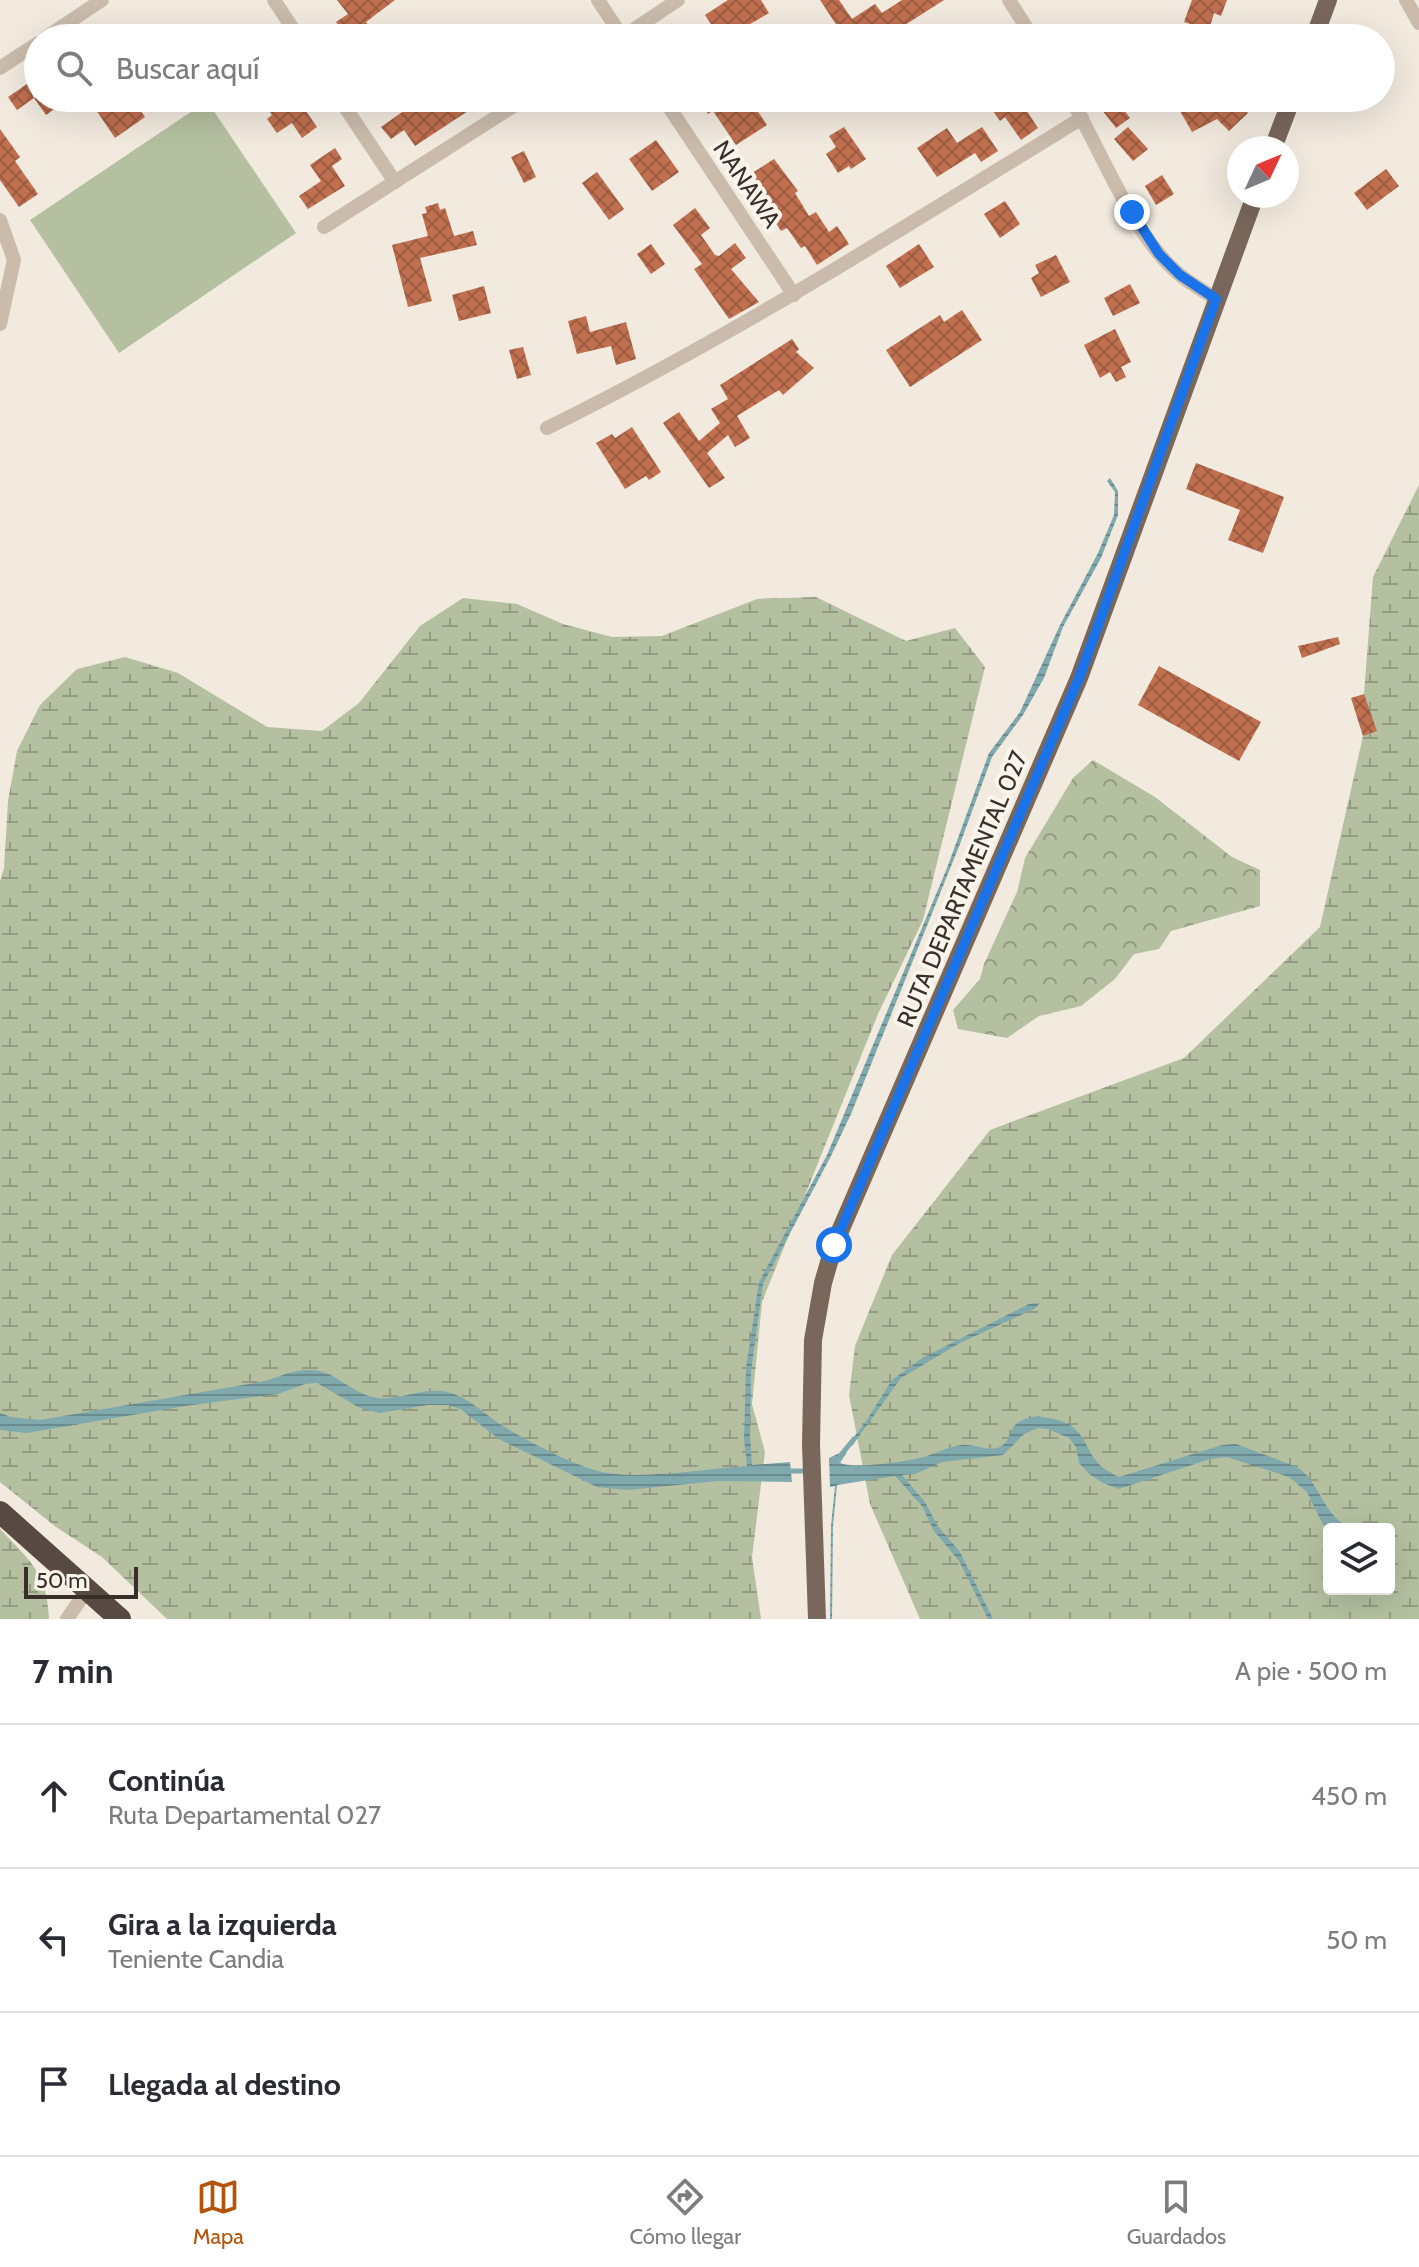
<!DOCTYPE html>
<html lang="es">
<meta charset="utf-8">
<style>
body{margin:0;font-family:Cabin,sans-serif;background:#f7f7f7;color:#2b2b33}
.controls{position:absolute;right:24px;bottom:24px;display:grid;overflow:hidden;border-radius:8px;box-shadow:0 8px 32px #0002}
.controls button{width:72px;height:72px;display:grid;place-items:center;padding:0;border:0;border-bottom:2px solid #e1e1e2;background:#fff;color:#2b2b33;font:40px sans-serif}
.compass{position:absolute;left:1227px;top:136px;width:72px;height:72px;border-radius:50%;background:#fff;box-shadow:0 8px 32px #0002;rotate:46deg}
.scale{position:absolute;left:24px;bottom:20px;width:114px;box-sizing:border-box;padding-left:8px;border:4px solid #382f2a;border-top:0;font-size:22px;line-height:28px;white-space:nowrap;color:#382f2a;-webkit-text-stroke:6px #f9f4ec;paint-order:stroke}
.stop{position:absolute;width:24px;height:24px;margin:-18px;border:6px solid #1a73e8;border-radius:50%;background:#fff}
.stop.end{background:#1a73e8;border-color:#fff;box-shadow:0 2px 8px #0008}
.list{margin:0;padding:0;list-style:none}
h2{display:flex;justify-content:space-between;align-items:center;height:104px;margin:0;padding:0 32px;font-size:34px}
h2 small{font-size:26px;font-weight:400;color:#7c7c81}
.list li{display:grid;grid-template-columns:52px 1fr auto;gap:24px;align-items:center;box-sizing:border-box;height:144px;padding:0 32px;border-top:2px solid #e1e1e2}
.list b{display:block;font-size:30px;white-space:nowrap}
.list p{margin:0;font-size:26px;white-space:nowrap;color:#7c7c81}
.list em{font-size:26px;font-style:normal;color:#7c7c81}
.icon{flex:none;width:44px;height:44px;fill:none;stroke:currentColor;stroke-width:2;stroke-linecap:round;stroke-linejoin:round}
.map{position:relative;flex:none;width:1419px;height:1619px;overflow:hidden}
.search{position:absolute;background:#fff;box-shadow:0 8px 32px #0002;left:24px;right:24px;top:24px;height:88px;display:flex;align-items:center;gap:20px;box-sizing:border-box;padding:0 28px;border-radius:44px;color:#7c7c81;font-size:30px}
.sheet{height:536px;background:#fff}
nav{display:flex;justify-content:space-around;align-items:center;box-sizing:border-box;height:112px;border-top:2px solid #e1e1e2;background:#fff;font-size:22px;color:#7c7c81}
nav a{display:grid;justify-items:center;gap:4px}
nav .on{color:#b45309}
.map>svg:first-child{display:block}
.forest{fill:url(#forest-crowns)}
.wetland{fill:url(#wetland-marsh);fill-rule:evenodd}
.garden{fill:#b4c0a0}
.water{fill:url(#water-rules)}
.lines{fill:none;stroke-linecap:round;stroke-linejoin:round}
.stream{stroke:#80a9ae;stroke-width:5}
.building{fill:url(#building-cross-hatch)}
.minor{stroke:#cabbac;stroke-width:14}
.major{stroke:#79675c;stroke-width:18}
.highway{stroke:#584a42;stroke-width:22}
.route{stroke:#1a73e8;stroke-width:10}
.labels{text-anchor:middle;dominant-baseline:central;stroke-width:8;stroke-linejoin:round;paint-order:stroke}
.street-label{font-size:24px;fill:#382f2a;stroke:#f9f4ec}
</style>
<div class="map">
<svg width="1419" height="1619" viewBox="0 0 1419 1619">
<defs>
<pattern id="forest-crowns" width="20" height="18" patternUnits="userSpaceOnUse" patternTransform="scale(2)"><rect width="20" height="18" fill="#b4c0a0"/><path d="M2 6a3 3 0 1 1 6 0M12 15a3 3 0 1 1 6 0" fill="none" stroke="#939c83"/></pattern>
<pattern id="wetland-marsh" width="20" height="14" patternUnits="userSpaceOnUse" patternTransform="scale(2)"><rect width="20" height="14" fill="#b4c0a0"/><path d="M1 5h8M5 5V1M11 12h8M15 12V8" fill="none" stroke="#939c83"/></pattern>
<pattern id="water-rules" width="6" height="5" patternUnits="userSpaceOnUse" patternTransform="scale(2)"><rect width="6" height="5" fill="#80a9ae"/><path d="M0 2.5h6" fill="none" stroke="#6a8a8e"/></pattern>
<pattern id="building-cross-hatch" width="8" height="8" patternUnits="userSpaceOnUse" patternTransform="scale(2)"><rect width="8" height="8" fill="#c0704f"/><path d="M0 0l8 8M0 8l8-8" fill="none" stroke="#9d5c42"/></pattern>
</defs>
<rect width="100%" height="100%" fill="#f2eadf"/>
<polygon class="forest" points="1093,760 1155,797 1232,857 1260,870 1260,906 1171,931 1159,949 1134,954 1115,979 1081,1006 1039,1016 1007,1038 958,1029 953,1010 980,979 984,964 1017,892 1025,858 1073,778"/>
<g class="wetland">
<path d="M1419,485V1619H920L870,1504L849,1395L855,1346L892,1255L990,1130L1184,1058L1320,927L1363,736L1355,709L1364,694L1373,577ZM1329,1529H1389V1589H1329Z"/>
<polygon points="816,597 906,641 955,628 985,667 923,920 878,1014 762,1302 752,1404 765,1452 752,1557 761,1619 167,1619 102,1557 56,1527 0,1482 0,881 4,868 8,801 17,751 40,705 77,669 125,657 178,673 267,727 322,731 359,703 420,626 463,598 517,604 563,624 612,637 662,636 757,599"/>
<path d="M0,1529C30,1561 47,1572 49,1619H0Z"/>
</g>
<polygon class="garden" points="207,101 296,233 119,353 30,220"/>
<g class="water">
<path d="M1110,478L1118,491V515L1101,558L1063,627L1044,678L1023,715L992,757L960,844L851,1114L830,1158L763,1284L751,1371L750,1436L752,1465L790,1462L792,1482L718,1481L627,1490L597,1487L499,1439L460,1409L448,1405H428L380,1413L360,1408L317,1383L305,1384L278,1394L185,1406L27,1433L0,1430V1413L11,1417L40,1420L266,1381C287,1373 309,1364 330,1375C347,1383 359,1396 379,1398C403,1400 426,1385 451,1393C468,1398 483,1412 497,1422C522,1439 577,1468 607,1473C647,1479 706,1469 747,1466L744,1438L746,1368L759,1282L827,1155L947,868L989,753L1020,712L1060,625L1098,553L1114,515L1115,492L1107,481Z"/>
<polygon points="1040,1303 1034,1309 958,1344 901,1378 852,1446 849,1443 865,1423 892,1380 922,1358 1029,1304"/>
<path d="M1038,1416C1048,1418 1060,1419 1070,1425C1093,1441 1083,1461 1119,1477L1222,1445L1236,1444L1297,1467C1322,1484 1323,1517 1352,1529H1329L1322,1523L1307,1492L1289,1477L1227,1457L1210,1459L1119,1489L1103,1483L1089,1474L1079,1463L1076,1447L1069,1438L1048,1429L1038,1428L1024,1434L1003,1455L942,1462L915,1474L902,1475L925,1502L937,1525L960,1552L993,1619H988L959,1561L934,1531L922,1506L895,1476L837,1485L833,1526L832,1619H830L831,1526L835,1486L830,1487L829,1458L844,1451L847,1452L840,1463C854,1469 904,1462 919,1458C934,1455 946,1447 961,1445C972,1443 986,1451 997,1448C1018,1441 1000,1421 1038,1416Z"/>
</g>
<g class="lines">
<g class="stream">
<polyline points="840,1456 854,1439"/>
<polyline points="784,1471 806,1471"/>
</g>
</g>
<g class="building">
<polygon points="337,0 395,0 366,22 378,38 347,38 336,22 348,14"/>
<polygon points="728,0 761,0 769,13 726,38 720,38 705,15"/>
<polygon points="820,0 839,0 852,19 875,4 882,13 902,0 944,0 894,32 898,38 845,38"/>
<polygon points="1192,0 1227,0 1221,16 1214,13 1209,30 1184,22"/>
<polygon points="27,84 34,98 70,98 46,115 34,98 17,110 8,97"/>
<polygon points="88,98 132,98 145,117 115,138"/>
<polygon points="261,98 297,98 317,127 302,138 292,123 277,133 267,119 272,115"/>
<polygon points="422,98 463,98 471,109 415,146 404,130 391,139 381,127"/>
<polygon points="697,98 733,98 735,105 749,98 767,125 736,145 713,111 708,114"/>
<polygon points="994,98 1034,98 1023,105 1038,128 1021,140 1005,117 1000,121 987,102"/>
<polygon points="1203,98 1251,98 1242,107 1248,113 1229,131 1217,119 1192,132 1180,111"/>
<polygon points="1116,99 1130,118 1116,128 1102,110"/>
<polygon points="844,127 866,159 851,169 849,166 838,173 826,154 836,147 829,136"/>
<polygon points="982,127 998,151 981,162 975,153 937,177 917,148 947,128 957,143"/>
<polygon points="1128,127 1148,149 1133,161 1114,139"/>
<polygon points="0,129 20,157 15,161 38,194 19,207 0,180"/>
<polygon points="656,140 679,172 652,191 629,159"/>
<polygon points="335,148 342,159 332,166 345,186 308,209 299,196 321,181 310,165"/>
<polygon points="524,151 536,177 524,183 511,157"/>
<polygon points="774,159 798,191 795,193 809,216 816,212 829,232 837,226 849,244 817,265 805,246 801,248 787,228 781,231 746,177"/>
<polygon points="1386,169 1399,186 1367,210 1354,193"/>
<polygon points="597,172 624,209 609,220 582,183"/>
<polygon points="1162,175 1174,194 1156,205 1145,186"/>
<polygon points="1005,201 1020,224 1000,238 984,214"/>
<polygon points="438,203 440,210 445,208 454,236 473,231 477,245 420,258 432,301 408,307 392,245 428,236 422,214 427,213 425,207"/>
<polygon points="695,208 710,228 701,235 715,255 719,256 735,243 746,258 731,269 759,302 729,319 694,269 702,264 673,225"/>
<polygon points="651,244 665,264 651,274 637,254"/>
<polygon points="919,244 934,267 900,288 886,266"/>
<polygon points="1056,255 1070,282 1041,297 1031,278 1039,273 1035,265"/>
<polygon points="1130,284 1140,303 1113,316 1104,298"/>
<polygon points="484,286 491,313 459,321 452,295"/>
<polygon points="962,310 982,340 910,387 886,350 940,315 944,322"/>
<polygon points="586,316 590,332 626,322 636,359 616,365 611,346 577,354 568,321"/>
<polygon points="1115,329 1131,362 1121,367 1126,377 1116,382 1110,372 1100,378 1084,345"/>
<polygon points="792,339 799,349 796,352 814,368 783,395 779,390 737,416 750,438 735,447 728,435 707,453 725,478 709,488 663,423 679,412 699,441 720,423 711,409 728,399 720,385"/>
<polygon points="523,347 531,375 517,379 509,350"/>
<polygon points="632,427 661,472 649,480 646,476 625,489 596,443 612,434 615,438"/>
<polygon points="1196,463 1284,497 1263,553 1228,540 1240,510 1186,489"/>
<polygon points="1338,637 1340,644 1302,658 1298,646"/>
<polygon points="1159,666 1261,722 1239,761 1138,705"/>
<polygon points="1364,694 1377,731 1363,736 1351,698"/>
</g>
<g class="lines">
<g class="minor">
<polyline points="274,0 299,38"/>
<polyline points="598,0 623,38"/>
<polyline points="1009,0 1033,38"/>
<polyline points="1406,0 1419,23"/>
<polyline points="45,38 102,0"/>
<polyline points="621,38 678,0"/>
<polyline points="0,68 38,43"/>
<polyline points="339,98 395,182"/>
<polyline points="663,98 794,295"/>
<path d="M1070,98C1102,151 1133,237 1180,275C1191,284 1204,291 1216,299"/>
<polyline points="0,220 14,260 0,324"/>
<polyline points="324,227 526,98"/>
<path d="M547,428C732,337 906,226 1082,118"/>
<polyline points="67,1619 87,1590"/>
</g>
<g class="major">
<polyline points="1314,38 1328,0"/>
<polyline points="1273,148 1292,98"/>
<polyline points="817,1619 811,1444 813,1340 823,1283 834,1245 1079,678 1255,196"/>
</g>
<polyline class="highway" points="0,1512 120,1619"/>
</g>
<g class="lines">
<polyline class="route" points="834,1245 1079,678 1216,299 1180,275 1159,254 1132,212"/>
</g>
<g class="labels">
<g class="street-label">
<text transform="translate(747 184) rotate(56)">NANAWA</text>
<text transform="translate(962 889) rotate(-67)">RUTA DEPARTAMENTAL 027</text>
</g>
</g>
</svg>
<div class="controls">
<button><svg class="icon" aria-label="layers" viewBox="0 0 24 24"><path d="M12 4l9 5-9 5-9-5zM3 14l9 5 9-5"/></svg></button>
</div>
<svg class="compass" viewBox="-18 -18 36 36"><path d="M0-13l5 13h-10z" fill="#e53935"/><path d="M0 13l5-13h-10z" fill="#7c7c81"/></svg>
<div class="scale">50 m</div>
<div class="stop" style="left:834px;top:1245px"></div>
<div class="stop end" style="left:1132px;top:212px"></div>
<div class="search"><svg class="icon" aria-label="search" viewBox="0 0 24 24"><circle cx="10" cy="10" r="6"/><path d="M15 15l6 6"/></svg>Buscar aquí</div>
</div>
<section class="sheet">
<h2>7 min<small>A pie · 500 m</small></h2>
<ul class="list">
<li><svg class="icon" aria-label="ahead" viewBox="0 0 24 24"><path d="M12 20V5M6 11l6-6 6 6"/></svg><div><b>Continúa</b><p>Ruta Departamental 027</p></div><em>450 m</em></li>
<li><svg class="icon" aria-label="left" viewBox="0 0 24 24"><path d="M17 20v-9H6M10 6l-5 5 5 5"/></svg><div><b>Gira a la izquierda</b><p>Teniente Candia</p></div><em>50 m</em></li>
<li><svg class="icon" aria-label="arrive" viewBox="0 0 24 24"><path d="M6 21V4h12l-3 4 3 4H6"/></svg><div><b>Llegada al destino</b></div></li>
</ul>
</section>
<nav>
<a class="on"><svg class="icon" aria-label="map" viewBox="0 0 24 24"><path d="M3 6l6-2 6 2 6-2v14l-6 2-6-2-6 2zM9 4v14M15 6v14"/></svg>Mapa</a>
<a><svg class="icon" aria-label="directions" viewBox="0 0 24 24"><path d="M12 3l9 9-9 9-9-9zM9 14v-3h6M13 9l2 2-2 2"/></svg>Cómo llegar</a>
<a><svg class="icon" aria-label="saved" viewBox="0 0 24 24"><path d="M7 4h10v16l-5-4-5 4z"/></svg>Guardados</a>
</nav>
